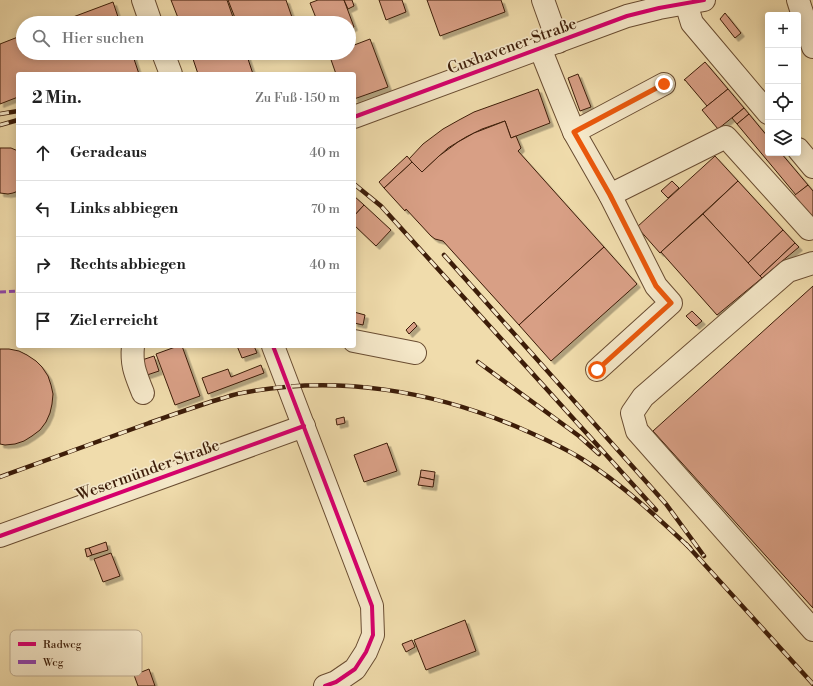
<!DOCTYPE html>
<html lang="de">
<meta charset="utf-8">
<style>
body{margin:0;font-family:"Libre Bodoni",serif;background:#f6f6f6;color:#222}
.controls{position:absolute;right:12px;top:12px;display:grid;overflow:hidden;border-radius:4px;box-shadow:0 2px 10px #0003}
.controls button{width:36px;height:36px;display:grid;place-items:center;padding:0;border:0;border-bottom:1px solid #e0e0e0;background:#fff;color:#222;font:20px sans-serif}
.stop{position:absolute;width:12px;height:12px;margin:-9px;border:3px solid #ea580c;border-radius:50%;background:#fff}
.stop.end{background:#ea580c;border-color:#fff;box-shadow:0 1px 4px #0008}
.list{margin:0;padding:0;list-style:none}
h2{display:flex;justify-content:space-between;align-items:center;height:52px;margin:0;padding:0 16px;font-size:17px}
h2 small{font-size:13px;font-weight:400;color:#767676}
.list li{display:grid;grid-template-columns:26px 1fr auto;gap:12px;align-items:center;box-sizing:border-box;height:56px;padding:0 16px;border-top:1px solid #e0e0e0}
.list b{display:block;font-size:15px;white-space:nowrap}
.list em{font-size:13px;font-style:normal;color:#767676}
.icon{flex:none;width:22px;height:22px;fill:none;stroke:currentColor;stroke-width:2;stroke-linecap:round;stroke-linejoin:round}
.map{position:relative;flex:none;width:813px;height:686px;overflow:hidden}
.search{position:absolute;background:#fff;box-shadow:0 2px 10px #0003;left:16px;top:16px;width:340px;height:44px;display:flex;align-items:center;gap:10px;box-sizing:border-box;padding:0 14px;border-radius:22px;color:#767676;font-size:15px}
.panel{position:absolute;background:#fff;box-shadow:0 2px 10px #0003;left:16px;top:72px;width:340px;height:276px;border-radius:4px}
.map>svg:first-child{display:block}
.building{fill:#d89f85;stroke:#3d1d09;filter:url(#shadow)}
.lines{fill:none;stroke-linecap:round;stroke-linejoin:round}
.minor-casing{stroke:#6a4d32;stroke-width:24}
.minor{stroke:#f5e8c9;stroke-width:22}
.rail-casing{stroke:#3d1d09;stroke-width:4.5}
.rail{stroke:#f5e8c9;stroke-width:3;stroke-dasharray:9;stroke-linecap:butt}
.quiet{stroke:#8e44ad;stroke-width:3;stroke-dasharray:6 3;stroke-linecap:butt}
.cycleway-casing{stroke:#f5e8c9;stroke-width:6}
.cycleway{stroke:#d6006c;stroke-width:4}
.route{stroke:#ea580c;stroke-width:5}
.labels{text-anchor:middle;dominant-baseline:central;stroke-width:3.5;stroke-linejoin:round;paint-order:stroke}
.street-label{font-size:16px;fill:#3d1d09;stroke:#f5e8c9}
.key{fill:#f5e8c9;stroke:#beab8f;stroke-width:1}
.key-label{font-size:11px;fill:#3d1d09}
</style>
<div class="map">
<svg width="813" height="686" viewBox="0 0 813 686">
<defs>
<filter id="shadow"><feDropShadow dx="3.5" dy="3.5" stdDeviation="0" flood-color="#0004"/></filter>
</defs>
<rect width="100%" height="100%" fill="#f0dcac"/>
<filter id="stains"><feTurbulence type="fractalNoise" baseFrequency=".005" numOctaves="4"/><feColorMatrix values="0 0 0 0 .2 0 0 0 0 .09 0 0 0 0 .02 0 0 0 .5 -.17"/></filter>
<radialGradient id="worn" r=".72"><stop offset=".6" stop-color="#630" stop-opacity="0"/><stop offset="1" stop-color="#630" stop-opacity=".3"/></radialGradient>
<g class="building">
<polygon points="171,0 227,0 235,23 180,23"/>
<polygon points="228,0 286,0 294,23 237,23"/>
<polygon points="318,0 344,0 354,27 349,29 349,23 318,23 310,3"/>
<polygon points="344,0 352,0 354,6 348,9"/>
<polygon points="379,0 402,0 406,12 386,20"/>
<polygon points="427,0 501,0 505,12 440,36"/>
<polygon points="113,2 120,23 57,23"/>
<polygon points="725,13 741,33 735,38 720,19"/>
<polygon points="23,35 23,53 132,53 139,74 18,74 18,97 0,104 0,44"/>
<polygon points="370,39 388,87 354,99 354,74 336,74 329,54 332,53 349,53 349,47"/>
<polygon points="191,53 246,53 253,74 198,74"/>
<polygon points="705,62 728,89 707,106 685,80 684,80"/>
<polygon points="578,74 591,107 580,111 568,78"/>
<polygon points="538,89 550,123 511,138 505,121 482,129 466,137 448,148 422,172 409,159 423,144 443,129 459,120 474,112"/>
<polygon points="728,89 744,108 718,129 702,110"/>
<polygon points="744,108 749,114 737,124 732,118"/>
<polygon points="749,114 768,137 768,153 781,153 808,185 796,195 737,124"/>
<polygon points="505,121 511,138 516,136 521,148 518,151 604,247 519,325 443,241 435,239 431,236 406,209 405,211 384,188 412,162 422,172 439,156 458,142 474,133"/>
<polygon points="0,148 11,148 18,151 18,191 13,193 8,194 0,193"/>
<polygon points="407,156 412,162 384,188 379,182"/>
<polygon points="715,156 738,181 660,253 637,227"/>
<polygon points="672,181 679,188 668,198 661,191"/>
<polygon points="738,181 783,230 748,263 703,214"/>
<polygon points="808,185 813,191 813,224 791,198"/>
<polygon points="354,196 364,205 354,216"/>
<polygon points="364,205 391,230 376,246 354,225 354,216"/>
<polygon points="703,214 762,278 717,315 661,252"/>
<polygon points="783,230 795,243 760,276 748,263"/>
<polygon points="795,243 799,247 762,278 760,276"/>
<polygon points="604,247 637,284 551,361 519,325"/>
<polygon points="813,286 813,608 653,431"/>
<polygon points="692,311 702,321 696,326 686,316"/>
<polygon points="354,312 365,315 363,325 354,323"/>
<polygon points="414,322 417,326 409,334 406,330"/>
<polygon points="178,346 182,346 200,396 175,405 156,354"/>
<polygon points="237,346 254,346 257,353 242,358"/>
<polygon points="0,349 9,349 19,351 27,355 36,361 42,367 48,376 51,385 53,394 52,404 50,413 46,422 40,430 32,436 24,441 15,444 5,445 0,444"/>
<polygon points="154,356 159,371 144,376 139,361"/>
<polygon points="261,365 264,373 208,394 202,378 228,369 231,377"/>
<polygon points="344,417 345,423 337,425 336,419"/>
<polygon points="387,443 397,471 364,482 354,455"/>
<polygon points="421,470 435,472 434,480 420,477"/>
<polygon points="420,477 434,480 433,487 418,485"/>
<polygon points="106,542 108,550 92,555 89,548"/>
<polygon points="89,548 92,555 87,557 85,549"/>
<polygon points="111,553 120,576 103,582 94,559"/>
<polygon points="465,620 476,651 426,670 414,640"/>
<polygon points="412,640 415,647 406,652 402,644"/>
<polygon points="149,669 155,686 138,686 134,675"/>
</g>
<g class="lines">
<g class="minor-casing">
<g id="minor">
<polyline points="143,0 151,23"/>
<polyline points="543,0 558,42"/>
<polyline points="798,0 813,47"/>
<polyline points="686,3 692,23 768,113"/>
<polyline points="540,48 554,83 574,132 610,195 656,286 671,303 597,370"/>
<polyline points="163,53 171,74"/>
<polyline points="354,117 627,16 659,8 704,0"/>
<polyline points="574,132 664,84"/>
<polyline points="798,149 813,167"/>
<polyline points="610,195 726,137 809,229"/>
<polyline points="813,263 788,271 643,397 632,413 637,431 813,630"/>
<polyline points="354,341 415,353"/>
<path d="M133,346C131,366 136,375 143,393"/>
<polyline points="273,346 372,606 373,635 366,652 355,669 336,682 325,686"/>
<polyline points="0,536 304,426"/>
</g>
</g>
<use href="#minor" class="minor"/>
<g class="rail-casing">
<g id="rail">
<polyline points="0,114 18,111"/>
<polyline points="0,125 18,120"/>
<polyline points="354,184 381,206 656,510"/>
<polyline points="444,255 666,504 704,556"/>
<polyline points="478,362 579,436 599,454"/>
<path d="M0,477C50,459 99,441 149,423C173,415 196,406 220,399C227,397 235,394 242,393C337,374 434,391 522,429C542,438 563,447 582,459C622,484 656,516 690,548"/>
<polyline points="686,544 813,684"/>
</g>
</g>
<use href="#rail" class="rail"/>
<polyline class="quiet" points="0,292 18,291"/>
<g class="cycleway-casing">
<g id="cycleway">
<polyline points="354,117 627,16 659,8 704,0"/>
<polyline points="273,346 372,606 373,635 366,652 355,669 336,682 325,686"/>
<polyline points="0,536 304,426"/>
</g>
</g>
<use href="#cycleway" class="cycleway"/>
</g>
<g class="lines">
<polyline class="route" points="597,370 671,303 656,286 610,195 574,132 664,84"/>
</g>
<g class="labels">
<g class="street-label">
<text transform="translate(512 46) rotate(-20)">Cuxhavener Straße</text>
<text transform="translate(148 470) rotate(-20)">Wesermünder Straße</text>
</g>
</g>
<rect x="10" y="630" width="132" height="46" rx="6" class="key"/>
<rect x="18" y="642" width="18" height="4" fill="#d6006c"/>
<rect x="18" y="660" width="18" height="4" fill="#8e44ad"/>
<g class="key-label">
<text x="43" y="648">Radweg</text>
<text x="43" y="666">Weg</text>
</g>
<rect width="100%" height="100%" filter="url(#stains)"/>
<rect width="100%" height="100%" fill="url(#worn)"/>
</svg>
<div class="controls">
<button>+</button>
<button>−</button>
<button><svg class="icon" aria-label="locate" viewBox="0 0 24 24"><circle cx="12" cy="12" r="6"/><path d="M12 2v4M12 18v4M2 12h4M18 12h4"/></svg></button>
<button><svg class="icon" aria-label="layers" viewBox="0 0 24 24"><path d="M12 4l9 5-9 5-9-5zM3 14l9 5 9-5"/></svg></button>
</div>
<div class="stop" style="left:597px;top:370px"></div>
<div class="stop end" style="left:664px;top:84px"></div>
<div class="search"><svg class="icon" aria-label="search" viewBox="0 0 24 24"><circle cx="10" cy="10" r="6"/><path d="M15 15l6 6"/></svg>Hier suchen</div>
<section class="panel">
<h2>2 Min.<small>Zu Fuß · 150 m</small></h2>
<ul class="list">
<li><svg class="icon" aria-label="ahead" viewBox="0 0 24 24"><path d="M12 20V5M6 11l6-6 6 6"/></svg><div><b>Geradeaus</b></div><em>40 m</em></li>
<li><svg class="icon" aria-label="left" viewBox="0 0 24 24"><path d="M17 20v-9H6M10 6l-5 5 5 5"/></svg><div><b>Links abbiegen</b></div><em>70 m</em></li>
<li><svg class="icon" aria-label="right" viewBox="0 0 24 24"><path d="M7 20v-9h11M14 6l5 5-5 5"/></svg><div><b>Rechts abbiegen</b></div><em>40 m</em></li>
<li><svg class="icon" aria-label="arrive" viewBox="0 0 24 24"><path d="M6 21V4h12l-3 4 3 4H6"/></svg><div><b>Ziel erreicht</b></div></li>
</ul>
</section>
</div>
